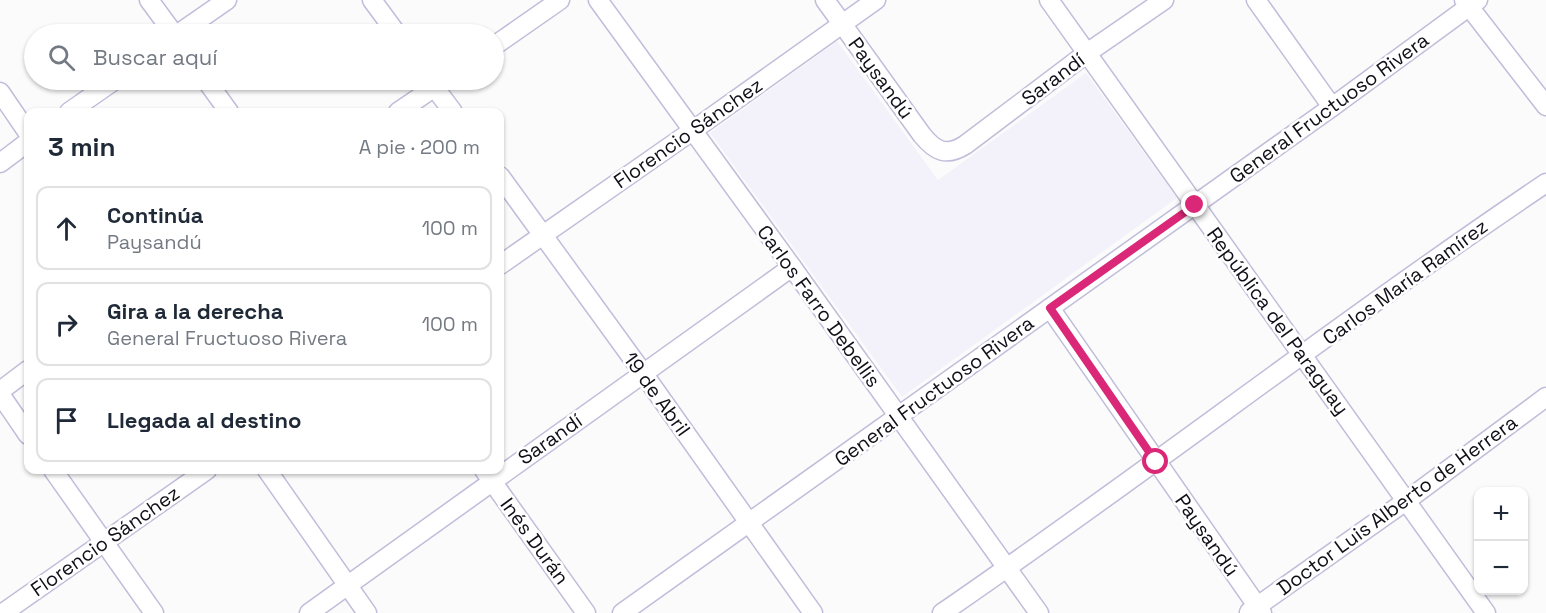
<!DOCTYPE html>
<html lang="es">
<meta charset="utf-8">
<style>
body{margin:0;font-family:"Space Grotesk",sans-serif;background:#f2f2f3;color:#1f2937}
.controls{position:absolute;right:18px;bottom:18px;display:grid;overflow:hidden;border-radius:12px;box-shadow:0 2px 4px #0004}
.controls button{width:54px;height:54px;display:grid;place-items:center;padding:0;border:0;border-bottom:2px solid #e0e1e3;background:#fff;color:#1f2937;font:30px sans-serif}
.stop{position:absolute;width:18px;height:18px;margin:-14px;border:4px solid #db2777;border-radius:50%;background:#fff}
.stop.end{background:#db2777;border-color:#fff;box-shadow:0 2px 6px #0008}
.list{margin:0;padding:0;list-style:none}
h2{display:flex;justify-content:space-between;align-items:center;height:78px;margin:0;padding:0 24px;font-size:26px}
h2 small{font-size:20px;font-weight:400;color:#747a83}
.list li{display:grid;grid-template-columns:39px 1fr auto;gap:18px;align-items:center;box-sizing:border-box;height:84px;margin:0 12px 12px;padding:0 12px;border:2px solid #e0e1e3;border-radius:12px}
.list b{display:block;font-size:22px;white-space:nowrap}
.list p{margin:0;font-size:20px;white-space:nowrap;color:#747a83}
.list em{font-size:20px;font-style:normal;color:#747a83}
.icon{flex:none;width:33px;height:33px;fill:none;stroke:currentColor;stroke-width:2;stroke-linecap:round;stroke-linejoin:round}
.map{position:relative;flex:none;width:1546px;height:613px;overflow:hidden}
.search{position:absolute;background:#fff;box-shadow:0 2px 4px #0004;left:24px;top:24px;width:480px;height:66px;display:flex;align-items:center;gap:15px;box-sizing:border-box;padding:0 21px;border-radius:33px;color:#747a83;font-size:22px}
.panel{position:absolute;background:#fff;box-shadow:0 2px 4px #0004;left:24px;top:108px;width:480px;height:366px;border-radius:12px}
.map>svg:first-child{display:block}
.built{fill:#f3f2fa}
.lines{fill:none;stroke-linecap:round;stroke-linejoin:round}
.minor-casing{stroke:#c0bdda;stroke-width:21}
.minor{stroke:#fff;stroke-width:18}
.route{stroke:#db2777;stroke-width:8}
.labels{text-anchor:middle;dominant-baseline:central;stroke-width:5;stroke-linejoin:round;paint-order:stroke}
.street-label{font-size:20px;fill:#100f18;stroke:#fff}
</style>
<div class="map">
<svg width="1546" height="613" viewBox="0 0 1546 613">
<rect width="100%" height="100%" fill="#fbfbfb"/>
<polygon class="built" points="837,41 938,180 1086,73 1177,198 902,397 710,133"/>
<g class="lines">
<g class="minor-casing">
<g id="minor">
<polyline points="149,0 174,34"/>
<polyline points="372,0 397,34"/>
<polyline points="598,0 792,267 1039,613"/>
<path d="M825,0L922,135C935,151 946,157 965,145L1087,53L1164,0"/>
<polyline points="1049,0 1486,613"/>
<polyline points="1256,0 1332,107"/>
<polyline points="1464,0 1546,106"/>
<polyline points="178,34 227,0"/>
<polyline points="494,46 560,0"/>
<polyline points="206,80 229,112"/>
<polyline points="429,80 453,112"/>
<polyline points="0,92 28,133"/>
<polyline points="69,112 115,80"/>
<polyline points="398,112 445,80"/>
<polyline points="0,163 28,142"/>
<polyline points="500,176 643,373 813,613"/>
<polyline points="500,265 692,131 876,0"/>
<polyline points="1050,308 1262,613"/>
<polyline points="0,391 28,370"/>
<polyline points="0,394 28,435"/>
<polyline points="53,470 154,613"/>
<polyline points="267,470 367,613"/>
<polyline points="484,470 586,613"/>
<polyline points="1249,612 1406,501 1546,397"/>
<polyline points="3,613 207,470"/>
<polyline points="309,613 792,267"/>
<polyline points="622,613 1332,107 1478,0"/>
<path d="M942,613C1146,473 1341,321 1546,183"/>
</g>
</g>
<use href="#minor" class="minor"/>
</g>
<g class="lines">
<polyline class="route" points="1156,462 1050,308 1195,205"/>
</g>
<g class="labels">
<g class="street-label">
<text transform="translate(881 78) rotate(54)">Paysandú</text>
<text transform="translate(1053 79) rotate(-37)">Sarandí</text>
<text transform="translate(1329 108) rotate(-36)">General Fructuoso Rivera</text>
<text transform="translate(688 133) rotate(-35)">Florencio Sánchez</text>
<text transform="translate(1405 282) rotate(-36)">Carlos María Ramírez</text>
<text transform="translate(819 306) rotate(54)">Carlos Farro Debellis</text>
<text transform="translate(1278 321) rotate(54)">República del Paraguay</text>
<text transform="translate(934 391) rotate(-36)">General Fructuoso Rivera</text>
<text transform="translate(657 394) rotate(54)">19 de Abril</text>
<text transform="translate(550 439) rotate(-35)">Sarandí</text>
<text transform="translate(1397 505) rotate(-36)">Doctor Luis Alberto de Herrera</text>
<text transform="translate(1207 535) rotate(55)">Paysandú</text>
<text transform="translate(105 541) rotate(-35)">Florencio Sánchez</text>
<text transform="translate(535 541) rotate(54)">Inés Durán</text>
</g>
</g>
</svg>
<div class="controls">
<button>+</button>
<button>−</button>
</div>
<div class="stop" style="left:1156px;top:462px"></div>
<div class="stop end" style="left:1195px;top:205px"></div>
<div class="search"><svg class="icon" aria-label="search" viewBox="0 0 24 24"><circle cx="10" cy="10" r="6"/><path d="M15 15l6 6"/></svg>Buscar aquí</div>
<section class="panel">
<h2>3 min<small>A pie · 200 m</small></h2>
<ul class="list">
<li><svg class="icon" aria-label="ahead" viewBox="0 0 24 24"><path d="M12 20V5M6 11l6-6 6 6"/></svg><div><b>Continúa</b><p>Paysandú</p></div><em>100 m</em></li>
<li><svg class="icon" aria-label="right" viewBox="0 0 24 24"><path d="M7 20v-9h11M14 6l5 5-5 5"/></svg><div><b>Gira a la derecha</b><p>General Fructuoso Rivera</p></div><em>100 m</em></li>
<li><svg class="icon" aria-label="arrive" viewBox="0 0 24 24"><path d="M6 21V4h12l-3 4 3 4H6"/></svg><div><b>Llegada al destino</b></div></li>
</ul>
</section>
</div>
